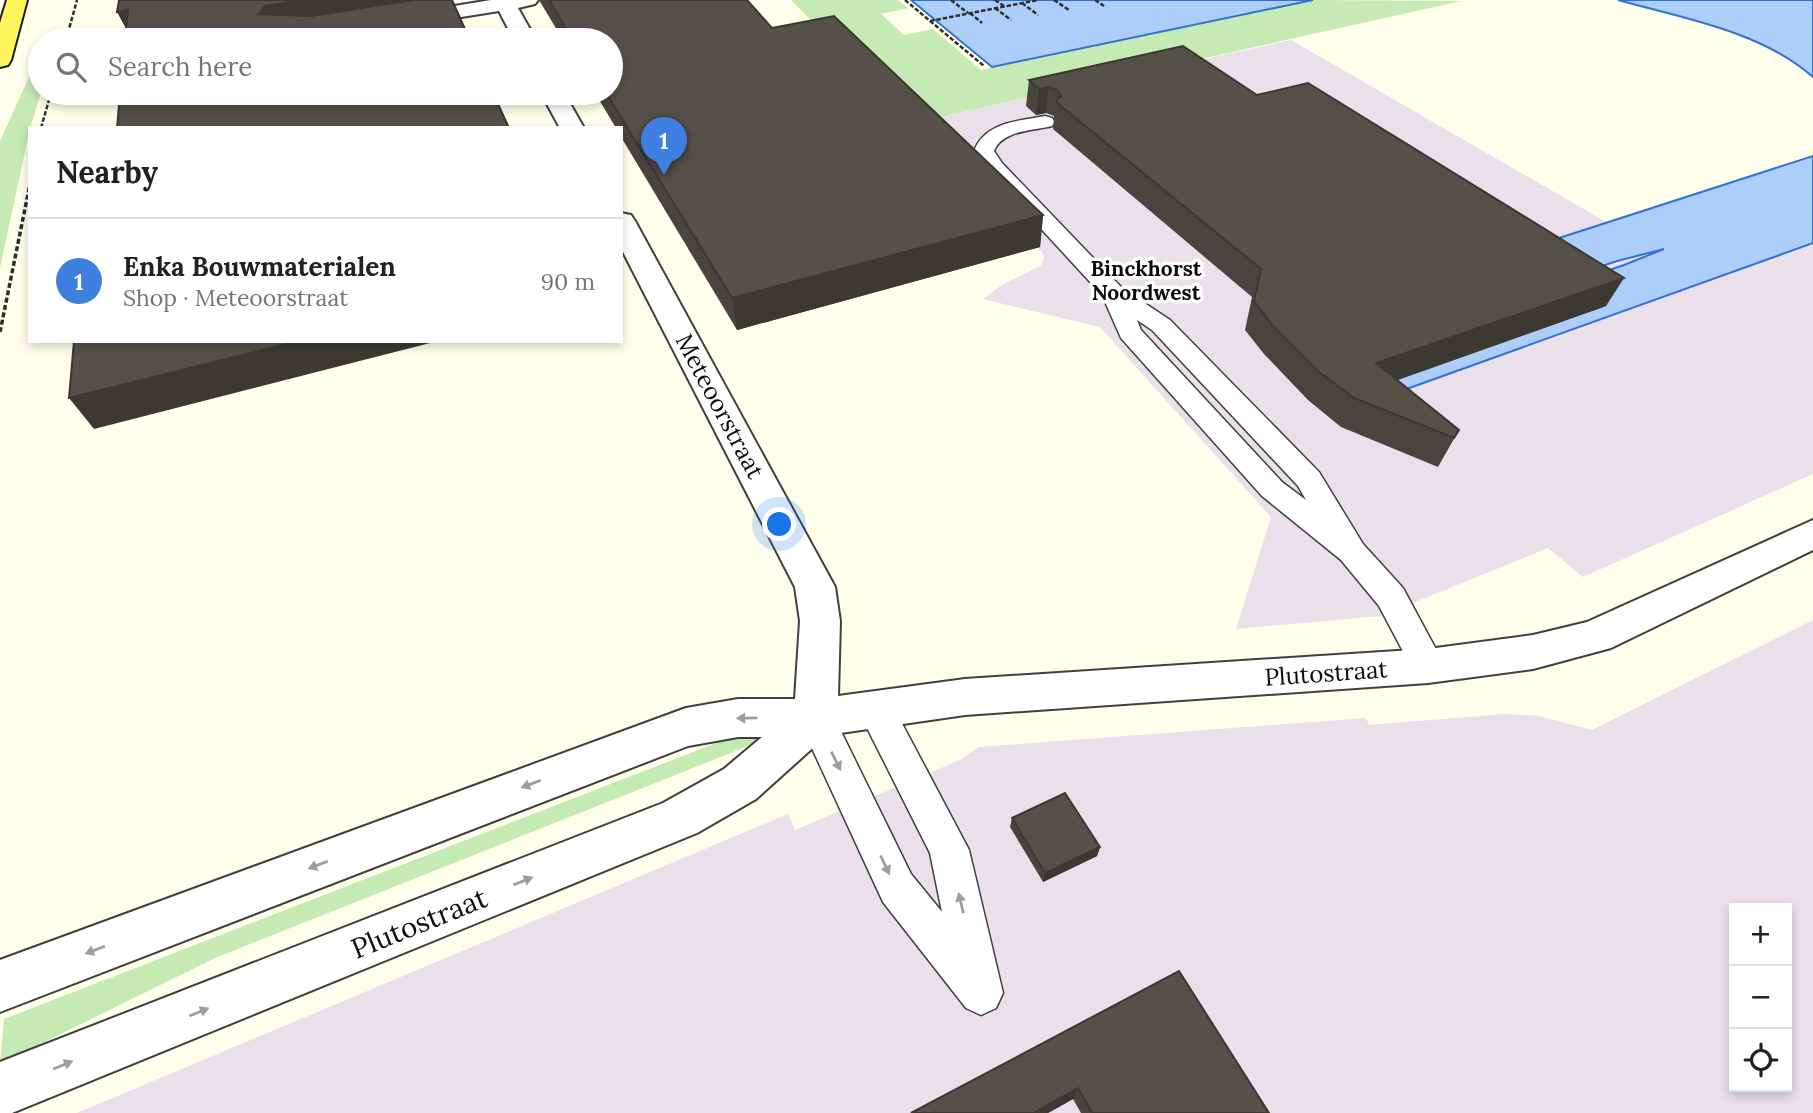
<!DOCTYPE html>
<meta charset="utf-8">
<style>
body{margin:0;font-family:Lora,serif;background:#f2f2f2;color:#202124}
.controls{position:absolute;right:21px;bottom:21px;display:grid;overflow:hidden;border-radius:0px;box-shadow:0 4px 10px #0003}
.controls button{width:63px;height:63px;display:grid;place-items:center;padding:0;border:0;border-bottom:2px solid #e0e0e0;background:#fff;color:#202124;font:35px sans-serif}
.you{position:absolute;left:780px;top:525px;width:24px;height:24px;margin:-18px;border:5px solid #fff;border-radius:50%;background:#1a73e8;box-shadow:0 0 0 10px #1a73e833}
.badge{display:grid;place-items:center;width:46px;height:46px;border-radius:50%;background:#0b8043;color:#fff;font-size:23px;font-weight:700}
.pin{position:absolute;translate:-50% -58px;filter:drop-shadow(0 2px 4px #0008)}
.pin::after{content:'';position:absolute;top:37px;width:24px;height:21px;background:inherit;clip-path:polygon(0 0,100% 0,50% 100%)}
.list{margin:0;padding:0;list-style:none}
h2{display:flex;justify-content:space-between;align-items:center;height:91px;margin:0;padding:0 28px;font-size:30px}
h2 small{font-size:23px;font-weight:400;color:#757577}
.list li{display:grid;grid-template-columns:46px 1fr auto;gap:21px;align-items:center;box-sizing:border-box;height:126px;padding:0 28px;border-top:2px solid #e0e0e0}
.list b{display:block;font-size:26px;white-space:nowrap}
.list p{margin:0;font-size:23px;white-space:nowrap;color:#757577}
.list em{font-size:23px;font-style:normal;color:#757577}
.icon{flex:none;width:38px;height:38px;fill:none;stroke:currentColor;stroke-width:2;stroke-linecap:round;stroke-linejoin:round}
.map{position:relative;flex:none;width:1813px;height:1113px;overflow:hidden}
.search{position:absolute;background:#fff;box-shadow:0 4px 10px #0003;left:28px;top:28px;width:595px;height:77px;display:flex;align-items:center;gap:18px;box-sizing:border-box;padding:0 24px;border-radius:38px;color:#757577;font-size:26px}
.panel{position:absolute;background:#fff;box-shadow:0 4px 10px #0003;left:28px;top:126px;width:595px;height:217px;border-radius:0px}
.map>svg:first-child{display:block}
.industrial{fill:#ebdfea;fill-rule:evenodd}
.green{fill:#c5eab3}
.water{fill:#adcef8;stroke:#3272d2;stroke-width:2}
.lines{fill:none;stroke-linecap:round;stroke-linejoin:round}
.lane-casing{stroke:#3f3f3f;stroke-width:3}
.street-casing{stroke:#3f3f3f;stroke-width:4}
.primary-casing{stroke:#1d1d1d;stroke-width:4}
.path-far1{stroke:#2e2e2e;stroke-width:2.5;stroke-dasharray:4.5 2;stroke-linecap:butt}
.path{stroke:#2e2e2e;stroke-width:3.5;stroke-dasharray:5 2.5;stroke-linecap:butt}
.lane{fill:#fff;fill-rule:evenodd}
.street{fill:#fff;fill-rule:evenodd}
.primary{fill:#fef65c;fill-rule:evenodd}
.wall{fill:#49453e}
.shaded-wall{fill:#3c3832}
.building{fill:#555048;stroke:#3c3832;stroke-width:2}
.oneway{fill:#9e9e9e}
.labels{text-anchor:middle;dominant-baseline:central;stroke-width:7;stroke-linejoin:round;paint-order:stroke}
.far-neighbourhood-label{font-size:21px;font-weight:bold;fill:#0c0c0c;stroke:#fff}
.street-label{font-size:24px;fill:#0c0c0c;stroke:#fff}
.near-street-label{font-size:28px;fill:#0c0c0c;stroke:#fff}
</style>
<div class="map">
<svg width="1813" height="1113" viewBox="0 0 1813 1113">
<rect width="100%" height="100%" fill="#ffffeb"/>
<g class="industrial">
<polygon points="1291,40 1608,223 1668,247 1709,280 1813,243 1813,474 1583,577 1548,548 1381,616 1236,629 1271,517 1100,327 983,299 1003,284 1041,266 1044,258 1042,252 914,123"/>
<path d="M1813,620V1113H77L788,814L795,830L960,760L979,747L1366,718L1369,725L1505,714L1539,716L1592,730ZM1734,908H1787V1087H1734Z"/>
</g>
<g class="green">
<polygon points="791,0 898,0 908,8 881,14 904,35 933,29 981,70 1313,0 1461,1 914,123"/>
<polygon points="40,53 41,93 30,128 0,268 0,141"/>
<polygon points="760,726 766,739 215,958 0,1064 4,1019"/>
</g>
<g class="water">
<polygon points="911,0 1313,0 992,67"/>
<path d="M1618,0H1813V77C1761,31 1682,18 1618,0Z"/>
<polygon points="1813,156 1813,243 1348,410 1306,373 1624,265 1664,249 1617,261 1300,367 1262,334"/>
</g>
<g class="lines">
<g class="lane-casing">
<g id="lane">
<path d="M1045,116L1052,118L1055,122L1052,126C1033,131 1002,130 994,151L1002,163L1122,288L1170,320L1319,472L1363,544L1403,588L1445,666L1440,676L1428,680L1416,676L1379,606L1341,560L1262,496L1121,338L1102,295L988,171L974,151C985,122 1018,121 1045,116ZM1137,320L1152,330L1298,486L1306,500L1282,482L1141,330Z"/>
<polygon points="875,693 888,697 969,850 1003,993 996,1008 981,1015 966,1008 883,902 798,718 803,707 816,703 829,707 911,874 942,912 930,853 857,708 862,697"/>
</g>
</g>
<g class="street-casing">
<g id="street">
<polygon points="491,0 538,0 535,4 518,8 536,40 514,40 499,11 405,26 398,24 395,20 398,16 405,14"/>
<polygon points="541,93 564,93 584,128 560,128"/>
<polygon points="621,213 631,215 635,221 835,587 840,621 838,696 965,679 1428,649 1533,635 1587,622 1813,520 1813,550 1611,648 1533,669 1428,683 965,715 827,735 756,799 697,833 12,1113 0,1113 0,1062 663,803 724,769 762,737 738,737 688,746 0,1012 0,960 686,708 738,699 795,699 800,621 795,587 621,248"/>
</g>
</g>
<g class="primary-casing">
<polygon id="primary" points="7,0 27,0 11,60 8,65 0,67 0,23"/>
</g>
<g class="path-far1">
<polyline points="905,0 984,66"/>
<polyline points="951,0 968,13"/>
<polyline points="995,0 1004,6"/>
<polyline points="1054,0 1069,10"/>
<polyline points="1095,0 1104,6"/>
<polyline points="1022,3 1038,15"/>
<polyline points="995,8 1011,20"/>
<polyline points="970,13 982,23"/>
<polyline points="930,21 1038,0"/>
<polyline points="66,40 77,0"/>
<polyline points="41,128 51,93"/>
</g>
<polyline class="path" points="0,332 30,184"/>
<use href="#lane" class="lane"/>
<use href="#street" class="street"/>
<use href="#primary" class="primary"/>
</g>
<g class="wall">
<polygon points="539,0 747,0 772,28 1043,215 1040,247 737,330 621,137 621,128 616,128 595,93 611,93 611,40 563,40"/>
<polygon points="1029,80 1257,95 1606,306 1397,380 1459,430 1438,467 1341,427 1308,400 1264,354 1245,330 1252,297 1053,129 1054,116 1046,113 1036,115 1026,106"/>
<polygon points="1012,818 1100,847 1097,856 1043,882 1010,827"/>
<polygon points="1179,971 1269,1113 1081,1113 1073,1099 1048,1113"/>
</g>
<g class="shaded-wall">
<polygon points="303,0 450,0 271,40 259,14 265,6"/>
<polygon points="128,10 131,38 117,12"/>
<polygon points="1048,87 1046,113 1036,115 1039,89"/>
<polygon points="1043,215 1040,247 737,330 732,298"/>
<polygon points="1624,278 1606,306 1364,392 1376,363"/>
<polygon points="299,341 438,341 94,429 69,398"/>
<polygon points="1100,847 1097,856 1043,882 1045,873"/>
<polygon points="1078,1088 1073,1099 1048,1113 1033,1113"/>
</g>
<g class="building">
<polygon points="119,0 303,0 265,6 259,14 311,16 413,0 452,0 470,40 125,40 128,10 117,12"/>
<polygon points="549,0 747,0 772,28 834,16 1043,215 732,298 606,93 611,93 611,40 573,40"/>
<polygon points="1183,46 1257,95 1308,83 1624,278 1376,363 1459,430 1454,438 1354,398 1319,372 1273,326 1254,301 1261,269 1056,102 1061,96 1057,90 1048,87 1039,89 1029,80"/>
<polygon points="120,93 493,93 509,128 117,128"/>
<polygon points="74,341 299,341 69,398"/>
<polygon points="1065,793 1100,847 1045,873 1012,818"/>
<polygon points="1179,971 1269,1113 1092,1113 1078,1088 1033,1113 911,1113"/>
</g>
<defs><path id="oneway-solid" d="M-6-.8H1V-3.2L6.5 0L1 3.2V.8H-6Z" transform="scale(1.75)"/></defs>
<g class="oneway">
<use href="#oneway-solid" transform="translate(747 718) rotate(179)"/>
<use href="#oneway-solid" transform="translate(836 761) rotate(64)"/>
<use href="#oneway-solid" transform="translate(531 784) rotate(159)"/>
<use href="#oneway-solid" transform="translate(318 865) rotate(159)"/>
<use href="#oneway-solid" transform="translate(885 865) rotate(65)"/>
<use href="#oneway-solid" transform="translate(523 881) rotate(-22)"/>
<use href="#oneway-solid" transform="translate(961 903) rotate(-103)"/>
<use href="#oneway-solid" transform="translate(95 950) rotate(159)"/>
<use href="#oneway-solid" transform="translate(199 1012) rotate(-22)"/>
<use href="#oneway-solid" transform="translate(63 1065) rotate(-22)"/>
</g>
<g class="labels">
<g class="far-neighbourhood-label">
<text x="1146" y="268">Binckhorst<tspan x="1146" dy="24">Noordwest</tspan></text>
</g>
<g class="street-label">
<text transform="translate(720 406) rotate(62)">Meteoorstraat</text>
<text transform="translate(1326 673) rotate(-4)">Plutostraat</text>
</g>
<g class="near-street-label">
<text transform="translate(419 923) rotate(-22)">Plutostraat</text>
</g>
</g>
</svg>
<div class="controls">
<button>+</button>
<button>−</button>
<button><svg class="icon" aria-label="locate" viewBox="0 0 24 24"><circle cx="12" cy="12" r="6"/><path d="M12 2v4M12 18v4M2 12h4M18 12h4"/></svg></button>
</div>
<div class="you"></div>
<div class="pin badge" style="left:664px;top:175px;background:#3f7fe0">1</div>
<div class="search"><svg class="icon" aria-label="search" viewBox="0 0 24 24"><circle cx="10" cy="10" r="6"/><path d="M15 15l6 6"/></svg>Search here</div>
<section class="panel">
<h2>Nearby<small></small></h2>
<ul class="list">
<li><span class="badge" style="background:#3f7fe0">1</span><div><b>Enka Bouwmaterialen</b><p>Shop · Meteoorstraat</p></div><em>90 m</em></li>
</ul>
</section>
</div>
